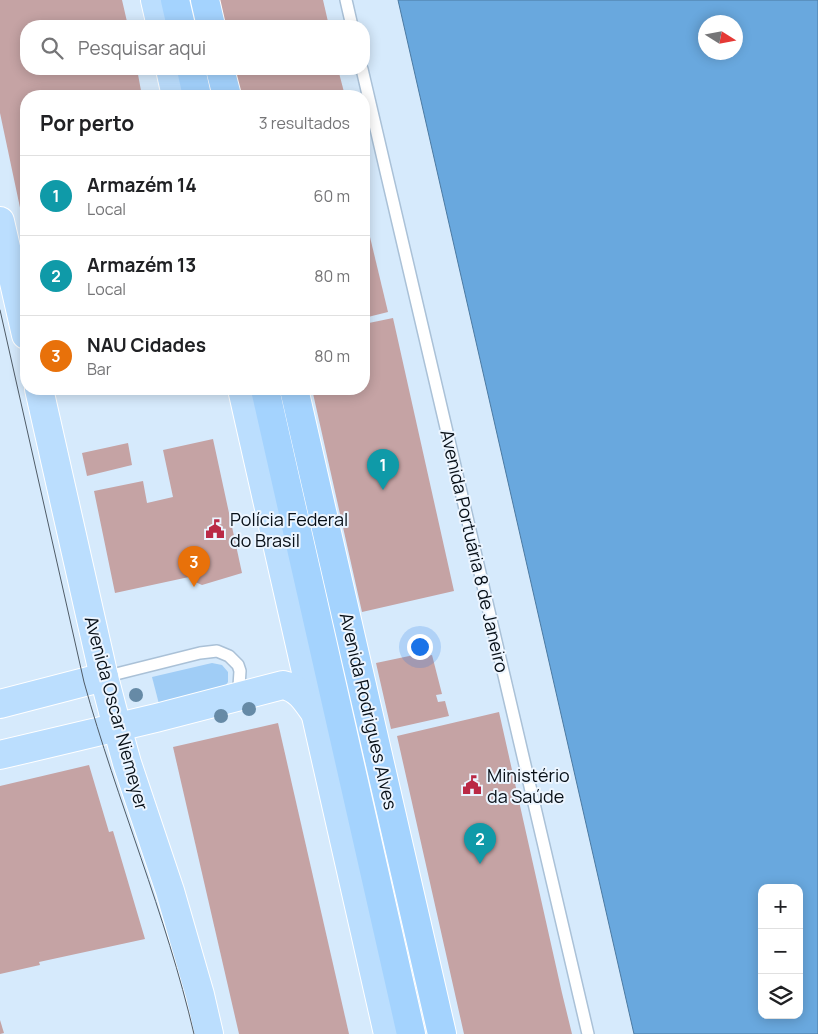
<!DOCTYPE html>
<html lang="pt">
<meta charset="utf-8">
<style>
body{margin:0;font-family:Manrope,sans-serif;background:#f6f6f6;color:#202124}
.controls{position:absolute;right:15px;bottom:15px;display:grid;overflow:hidden;border-radius:10px;box-shadow:0 2px 12px #0003}
.controls button{width:45px;height:45px;display:grid;place-items:center;padding:0;border:0;border-bottom:1px solid #e0e0e0;background:#fff;color:#202124;font:25px sans-serif}
.compass{position:absolute;left:698px;top:15px;width:45px;height:45px;border-radius:50%;background:#fff;box-shadow:0 2px 12px #0003;rotate:101deg}
.you{position:absolute;left:419px;top:646px;width:18px;height:18px;margin:-12px;border:4px solid #fff;border-radius:50%;background:#1a73e8;box-shadow:0 0 0 8px #1a73e833}
.badge{display:grid;place-items:center;width:32px;height:32px;border-radius:50%;background:#7c3aed;color:#fff;font-size:16px;font-weight:700}
.pin{position:absolute;translate:-50% -41px;filter:drop-shadow(0 1px 2px #0008)}
.pin::after{content:'';position:absolute;top:26px;width:18px;height:15px;background:inherit;clip-path:polygon(0 0,100% 0,50% 100%)}
.list{margin:0;padding:0;list-style:none}
h2{display:flex;justify-content:space-between;align-items:center;height:65px;margin:0;padding:0 20px;font-size:21px}
h2 small{font-size:16px;font-weight:400;color:#757577}
.list li{display:grid;grid-template-columns:32px 1fr auto;gap:15px;align-items:center;box-sizing:border-box;height:80px;padding:0 20px;border-top:1px solid #e0e0e0}
.list b{display:block;font-size:19px;white-space:nowrap}
.list p{margin:0;font-size:16px;white-space:nowrap;color:#757577}
.list em{font-size:16px;font-style:normal;color:#757577}
.icon{flex:none;width:28px;height:28px;fill:none;stroke:currentColor;stroke-width:2;stroke-linecap:round;stroke-linejoin:round}
.map{position:relative;flex:none;width:818px;height:1034px;overflow:hidden}
.search{position:absolute;background:#fff;box-shadow:0 2px 12px #0003;left:20px;top:20px;width:350px;height:55px;display:flex;align-items:center;gap:12px;box-sizing:border-box;padding:0 18px;border-radius:20px;color:#757577;font-size:19px}
.panel{position:absolute;background:#fff;box-shadow:0 2px 12px #0003;left:20px;top:90px;width:350px;height:305px;border-radius:20px}
.map>svg:first-child{display:block}
.green{fill:#a0cdf6}
.water{fill:#69a8de;stroke:#4c7aa2;fill-rule:evenodd}
.building{fill:#c5a3a4}
.lines{fill:none;stroke-linecap:round;stroke-linejoin:round}
.service-casing{stroke:#aac1d7;stroke-width:14}
.primary-casing{stroke:#fff;stroke-width:30}
.trunk-casing{stroke:#fff;stroke-width:30}
.service{stroke:#fff;stroke-width:11}
.primary{stroke:#bbdefe;stroke-width:28}
.trunk{stroke:#a4d3fe;stroke-width:28}
.tram{stroke:#4f5b66;stroke-width:1}
.tree{fill:#668aa6}
.labels{text-anchor:middle;dominant-baseline:central;stroke-width:4;stroke-linejoin:round;paint-order:stroke}
.poi-label{font-size:18px;fill:#070f17;stroke:#ecf5ff;text-anchor:start}
.street-label{font-size:18px;fill:#070f17;stroke:#ecf5ff}
</style>
<div class="map">
<svg width="818" height="1034" viewBox="0 0 818 1034">
<rect width="100%" height="100%" fill="#d6eafc"/>
<polygon class="green" points="212,663 222,665 228,672 228,682 225,686 159,704 152,677"/>
<path class="water" d="M398,0H818V1034H634ZM706,22H736V52H706ZM762,888H799V1015H762Z"/>
<g class="building">
<polygon points="0,0 122,0 128,26 26,26 26,69 137,69 142,96 26,96 26,236 0,113"/>
<polygon points="217,0 323,0 329,26 224,26"/>
<polygon points="233,69 338,69 345,96 240,96"/>
<polygon points="364,212 388,312 364,318"/>
<polygon points="393,318 454,591 362,612 312,389 364,389 364,324"/>
<polygon points="213,439 242,573 202,585 193,581 189,577 115,593 94,491 143,481 147,503 173,497 163,450"/>
<polygon points="128,443 132,465 87,476 82,453"/>
<polygon points="414,655 415,659 432,655 442,694 436,695 438,702 445,701 449,716 391,729 376,663"/>
<polygon points="499,712 562,993 572,1034 464,1034 397,736"/>
<polygon points="278,723 349,1034 239,1034 173,747"/>
<polygon points="89,765 109,832 113,831 145,939 39,962 40,965 0,974 0,786"/>
<polygon points="0,1020 4,1033 0,1034"/>
</g>
<g class="lines">
<g class="service-casing">
<g id="service">
<polyline points="346,0 352,26"/>
<polyline points="362,69 588,1034"/>
<polyline points="104,677 200,653 217,651 229,656 238,665 240,671 239,686 232,695"/>
</g>
</g>
<g class="primary-casing">
<g id="primary">
<polyline points="155,0 161,26"/>
<polyline points="170,69 176,96"/>
<polyline points="0,221 26,335"/>
<polyline points="39,389 104,677 117,727 127,763 170,891 200,995 209,1034"/>
<polyline points="242,389 388,1034"/>
<polyline points="0,704 104,677"/>
<path d="M0,755L156,718L283,685C299,688 306,700 315,713"/>
</g>
</g>
<g class="trunk-casing">
<g id="trunk">
<polyline points="175,0 181,26"/>
<polyline points="205,0 211,26"/>
<polyline points="191,69 197,96"/>
<polyline points="220,69 227,96"/>
<polyline points="265,389 411,1034"/>
<polyline points="294,389 442,1034"/>
</g>
</g>
<use href="#service" class="service"/>
<use href="#primary" class="primary"/>
<use href="#trunk" class="trunk"/>
<path class="tram" d="M0,310L84,682C117,801 166,914 194,1034"/>
</g>
<g class="tree">
<circle cx="136" cy="695" r="7"/>
<circle cx="249" cy="709" r="7"/>
<circle cx="221" cy="716" r="7"/>
</g>
<defs>
<g id="civic-bare" transform="scale(1.5)"><path d="M-.6-6.5H3V-4.5H.6V-3L4-1V1h2V6H-6V1h2V-1L-.6-3ZM-1.2 2.5V6h2.4V2.5Z" fill="#ba2945" stroke="#ecf5ff" stroke-width="2.5" paint-order="stroke"/></g>
</defs>
<g fill-rule="evenodd">
<use href="#civic-bare" x="215" y="529"/>
<use href="#civic-bare" x="472" y="785"/>
</g>
<g class="labels">
<g class="poi-label">
<text x="230" y="519">Polícia Federal<tspan x="230" dy="21">do Brasil</tspan></text>
<text x="487" y="775">Ministério<tspan x="487" dy="21">da Saúde</tspan></text>
</g>
<g class="street-label">
<text transform="translate(475 551) rotate(77)">Avenida Portuária 8 de Janeiro</text>
<text transform="translate(369 711) rotate(77)">Avenida Rodrigues Alves</text>
<text transform="translate(117 713) rotate(75)">Avenida Oscar Niemeyer</text>
</g>
</g>
</svg>
<div class="controls">
<button>+</button>
<button>−</button>
<button><svg class="icon" aria-label="layers" viewBox="0 0 24 24"><path d="M12 4l9 5-9 5-9-5zM3 14l9 5 9-5"/></svg></button>
</div>
<svg class="compass" viewBox="-18 -18 36 36"><path d="M0-13l5 13h-10z" fill="#e53935"/><path d="M0 13l5-13h-10z" fill="#757577"/></svg>
<div class="you"></div>
<div class="pin badge" style="left:383px;top:490px;background:#0f9aa8">1</div>
<div class="pin badge" style="left:480px;top:864px;background:#0f9aa8">2</div>
<div class="pin badge" style="left:194px;top:587px;background:#e8710a">3</div>
<div class="search"><svg class="icon" aria-label="search" viewBox="0 0 24 24"><circle cx="10" cy="10" r="6"/><path d="M15 15l6 6"/></svg>Pesquisar aqui</div>
<section class="panel">
<h2>Por perto<small>3 resultados</small></h2>
<ul class="list">
<li><span class="badge" style="background:#0f9aa8">1</span><div><b>Armazém 14</b><p>Local</p></div><em>60 m</em></li>
<li><span class="badge" style="background:#0f9aa8">2</span><div><b>Armazém 13</b><p>Local</p></div><em>80 m</em></li>
<li><span class="badge" style="background:#e8710a">3</span><div><b>NAU Cidades</b><p>Bar</p></div><em>80 m</em></li>
</ul>
</section>
</div>
